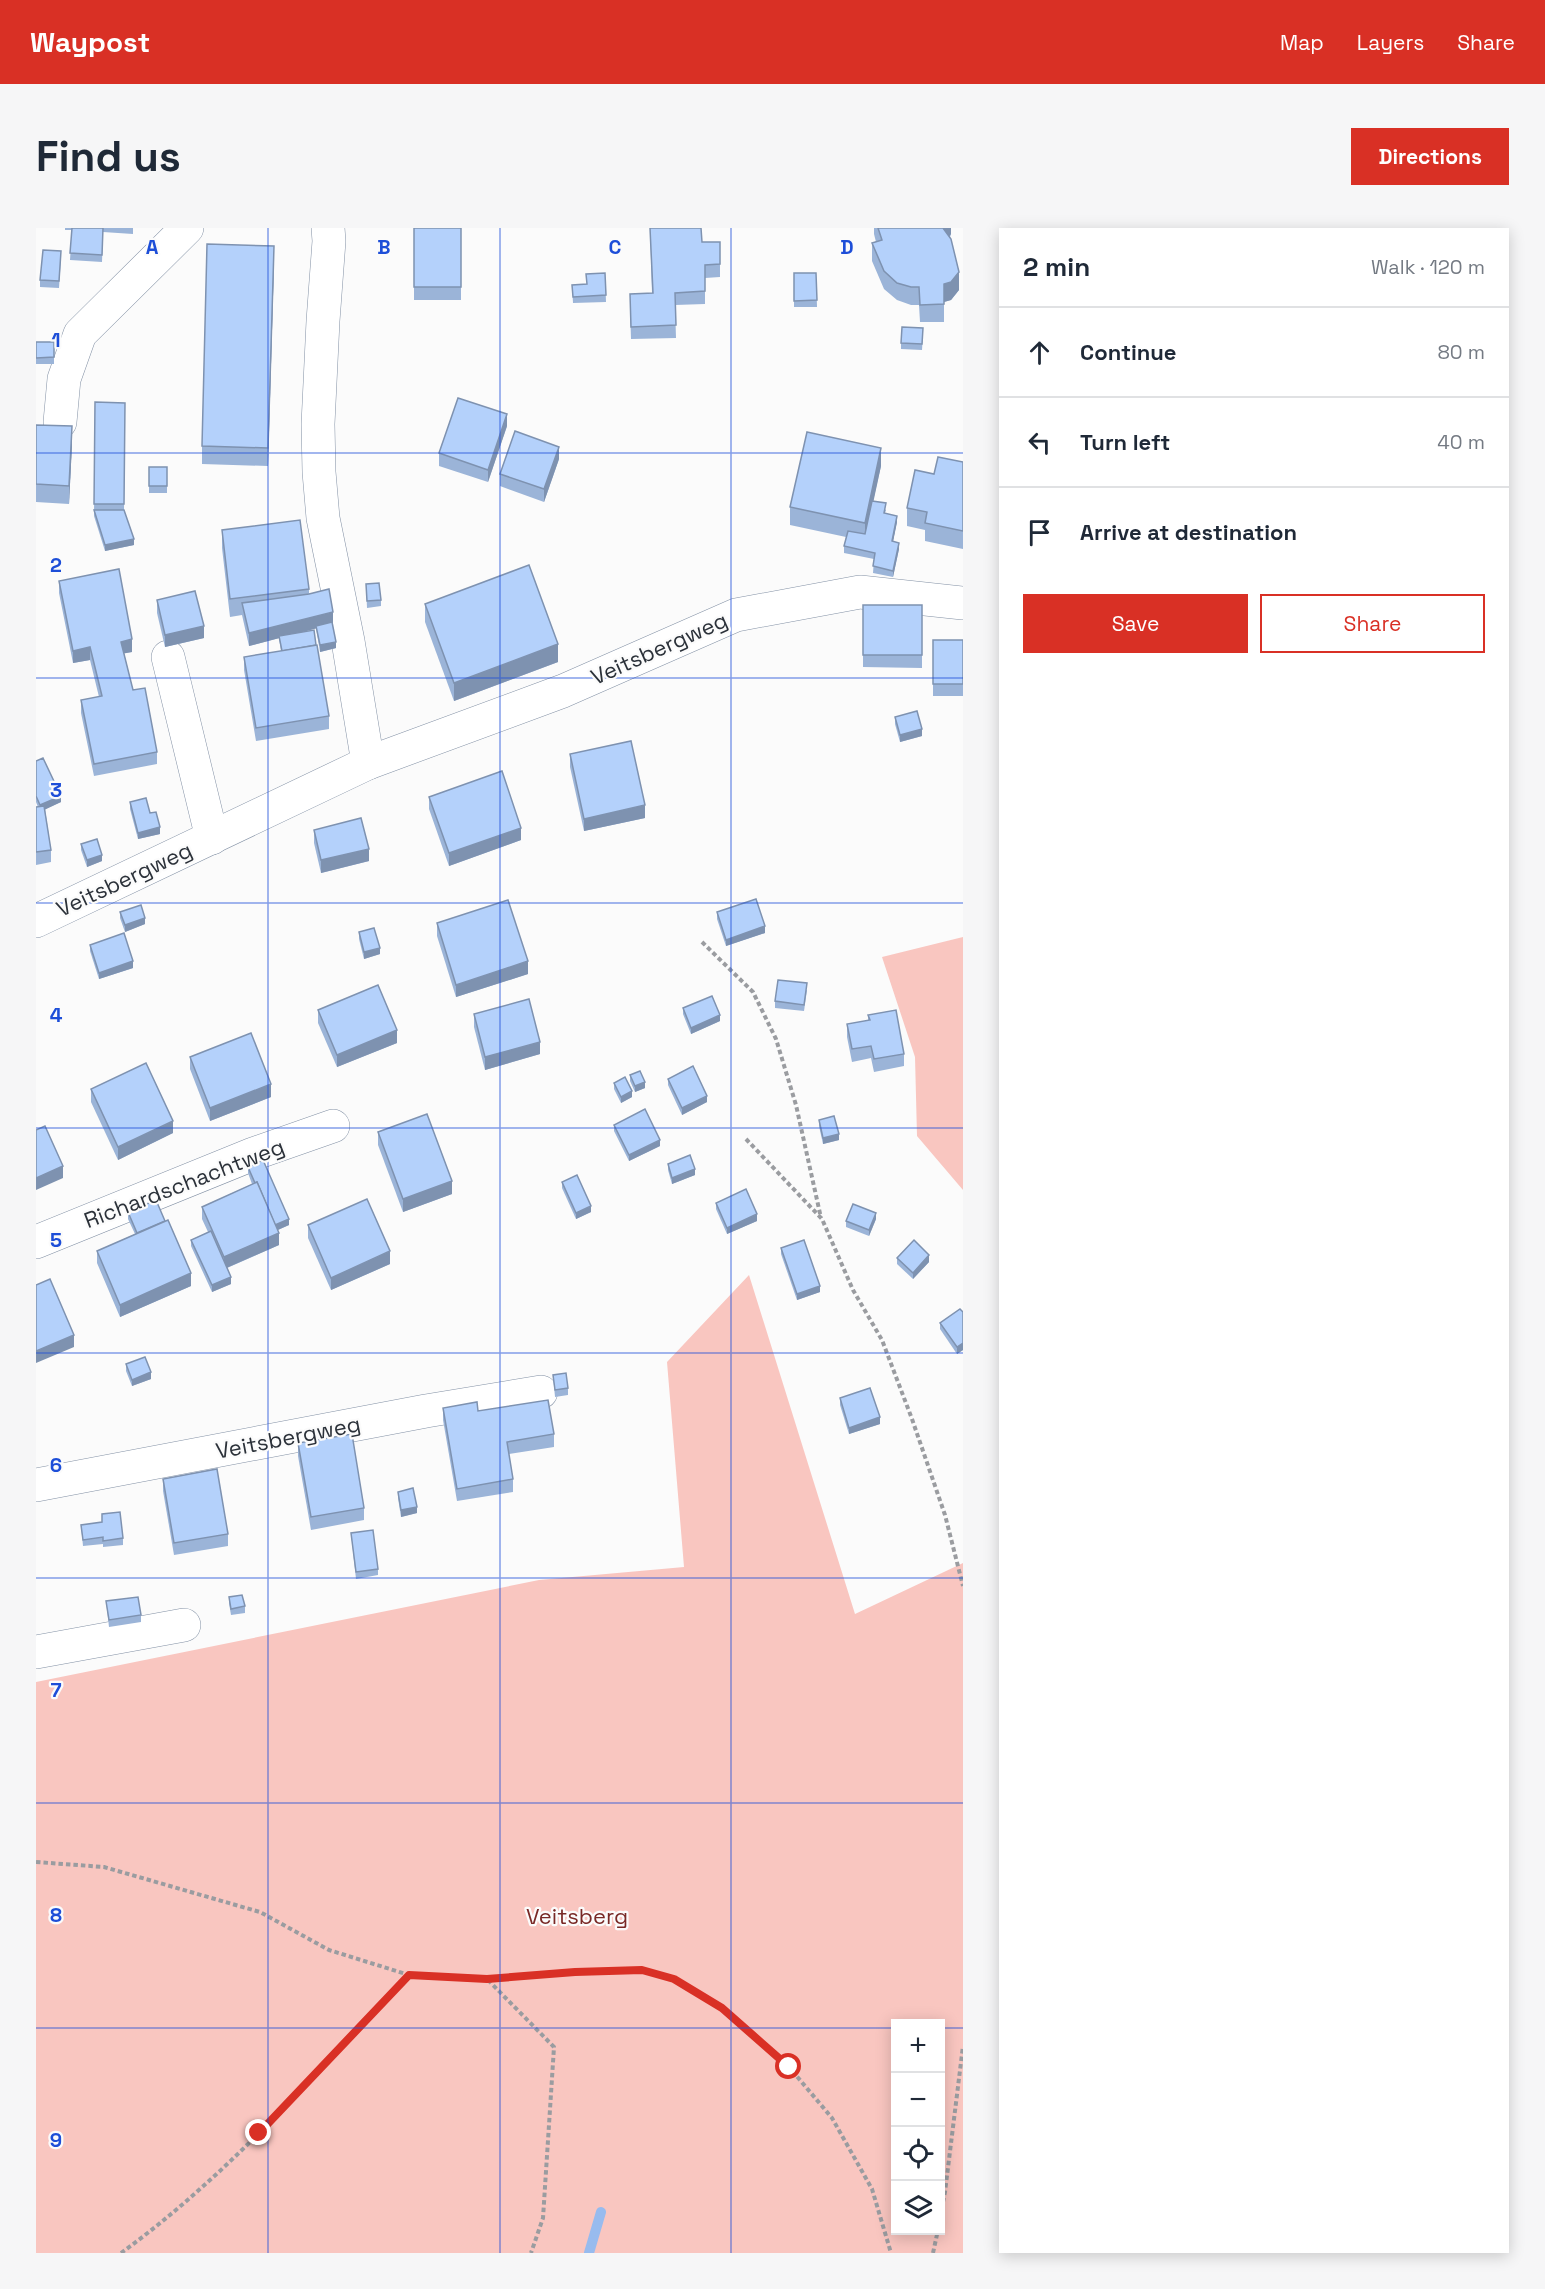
<!DOCTYPE html>
<meta charset="utf-8">
<style>
body{margin:0;font-family:"Space Grotesk",sans-serif;background:#f6f6f7;color:#1f2937}
.controls{position:absolute;right:18px;bottom:18px;display:grid;overflow:hidden;border-radius:0px;box-shadow:0 3px 15px #0003}
.controls button{width:54px;height:54px;display:grid;place-items:center;padding:0;border:0;border-bottom:2px solid #e0e1e3;background:#fff;color:#1f2937;font:30px sans-serif}
.stop{position:absolute;width:18px;height:18px;margin:-14px;border:4px solid #d93025;border-radius:50%;background:#fff}
.stop.end{background:#d93025;border-color:#fff;box-shadow:0 2px 6px #0008}
.list{margin:0;padding:0;list-style:none}
h2{display:flex;justify-content:space-between;align-items:center;height:78px;margin:0;padding:0 24px;font-size:26px}
h2 small{font-size:20px;font-weight:400;color:#747a83}
.list li{display:grid;grid-template-columns:39px 1fr auto;gap:18px;align-items:center;box-sizing:border-box;height:90px;padding:0 24px;border-top:2px solid #e0e1e3}
.list b{display:block;font-size:22px;white-space:nowrap}
.list em{font-size:20px;font-style:normal;color:#747a83}
.actions{display:flex;gap:12px;padding:18px 24px}
.actions a{flex:1;padding:14px 0;border:2px solid #d93025;border-radius:0px;text-align:center;font-size:21px;color:#d93025}
.actions .main{background:#d93025;color:#fff}
.icon{flex:none;width:33px;height:33px;fill:none;stroke:currentColor;stroke-width:2;stroke-linecap:round;stroke-linejoin:round}
.map{position:relative;flex:none;width:927px;height:2025px;overflow:hidden;border-radius:0px}
header{display:flex;align-items:center;gap:36px;box-sizing:border-box;height:84px;padding:0 30px;background:#d93025;color:#fff}
header strong{font-size:28px}
nav{display:flex;gap:33px;margin-inline-start:auto;font-size:21px}
.intro{display:flex;align-items:center;justify-content:space-between;box-sizing:border-box;height:144px;padding:0 36px}
h1{margin:0;font-size:42px}
.button{padding:15px 27px;border-radius:0px;background:#d93025;color:#fff;font-size:21px;font-weight:700}
main{display:flex;gap:36px;padding:0 36px}
aside{flex:1;background:#fff;border-radius:0px;box-shadow:0 3px 15px #0003}
.map>svg:first-child{display:block}
.green{fill:#f9c6c0;fill-rule:evenodd}
.lines{fill:none;stroke-linecap:round;stroke-linejoin:round}
.stream{stroke:#98bbee;stroke-width:10}
.minor-casing{stroke:#8391a5;stroke-width:34}
.path{stroke:#9a9ca0;stroke-width:4;stroke-dasharray:4.5 3;stroke-linecap:butt}
.minor{stroke:#fff;stroke-width:33}
.wall{fill:#9bb4d8}
.shaded-wall{fill:#7e92b0}
.building{fill:#b4d1fb;stroke:#7e92b0;stroke-width:1.5}
.route{stroke:#d93025;stroke-width:8}
.grid{fill:none;stroke:#1d4ed8;stroke-width:1.5;stroke-opacity:0.55}
.labels{text-anchor:middle;dominant-baseline:central;stroke-width:4.5;stroke-linejoin:round;paint-order:stroke}
.street-label{font-size:22px;fill:#2b3139;stroke:#fbfbfb}
.park-label{font-size:22px;fill:#792926;stroke:#fbfbfb}
.grid-label{font-size:20px;text-anchor:middle;font-weight:bold;fill:#1d4ed8;stroke:#fbfbfb;stroke-width:4.5;stroke-linejoin:round;paint-order:stroke}
</style>
<header>
<strong>Waypost</strong>
<nav><a>Map</a><a>Layers</a><a>Share</a></nav>
</header>
<div class="intro"><h1>Find us</h1><a class="button">Directions</a></div>
<main>
<div class="map">
<svg width="927" height="2025" viewBox="0 0 927 2025">
<rect width="100%" height="100%" fill="#fbfbfb"/>
<g class="green">
<polygon points="927,709 927,962 881,908 879,829 846,729"/>
<path d="M713,1047L819,1386L927,1335V2025H0V1454L503,1352L648,1339L631,1134ZM860,1796H904V2002H860Z"/>
</g>
<g class="lines">
<polyline class="stream" points="553,2025 565,1984"/>
<g class="minor-casing">
<g id="minor">
<polyline points="292,0 293,13 287,93 282,196 283,244 287,290 312,413 332,535"/>
<polyline points="24,194 28,151 44,106 151,0"/>
<polyline points="132,429 176,610"/>
<polyline points="0,693 332,535 527,463 700,387 824,364 927,375"/>
<polyline points="0,1014 217,926 297,898"/>
<polyline points="0,1257 390,1183 505,1164"/>
<polyline points="0,1424 148,1397"/>
</g>
</g>
<g class="path">
<polyline points="666,714 717,764 740,811 760,877 785,990"/>
<polyline points="710,911 786,991 817,1062 846,1112 876,1191 909,1287 927,1358"/>
<polyline points="0,1634 68,1639 224,1684 293,1722 373,1747 451,1751 539,1744 606,1742 637,1751 685,1781 753,1839 796,1890 836,1961 855,2025"/>
<polyline points="452,1752 518,1819 507,1990 495,2025"/>
<polyline points="904,1989 909,1964 927,1818"/>
<path d="M85,2025C193,1947 282,1843 373,1747"/>
<polyline points="897,2025 902,2002"/>
</g>
<use href="#minor" class="minor"/>
</g>
<g class="wall">
<polygon points="29,0 97,0 97,6 67,4 66,34 34,32 36,2 29,2"/>
<rect x="378" y="0" width="47" height="72"/>
<polygon points="614,0 666,14 684,14 684,49 669,50 669,76 639,77 640,110 595,111 594,79 616,65"/>
<polygon points="838,0 915,0 915,6 914,9 923,62 915,72 908,74 908,94 884,94 883,77 875,77 861,72 848,61 836,33 836,15 840,14 838,6"/>
<polygon points="25,30 23,60 4,59 4,52"/>
<polygon points="238,35 232,238 166,236 166,218"/>
<polygon points="569,45 570,74 537,75 536,57 550,56"/>
<polygon points="758,45 780,45 781,79 758,79"/>
<polygon points="887,107 886,122 865,121 865,115"/>
<rect x="0" y="114" width="18" height="22"/>
<polygon points="59,174 89,175 88,282 98,317 69,323 58,288"/>
<polygon points="0,197 36,216 33,276 0,274"/>
<polygon points="471,198 452,254 403,238 403,225"/>
<polygon points="523,231 508,274 464,258 464,246"/>
<polygon points="927,234 927,321 889,313 889,302 871,298 871,280 898,246"/>
<polygon points="845,238 837,273 850,282 849,285 861,294 857,313 863,321 857,349 837,345 838,331 808,325 808,318 810,309 754,297 754,279"/>
<rect x="113" y="239" width="18" height="26"/>
<polygon points="186,302 273,361 273,366 296,396 300,420 284,424 280,400 268,404 293,488 293,501 220,513 208,442 208,429 245,423 243,410 213,418 206,387 194,389 186,320"/>
<polygon points="23,353 96,424 88,425 97,462 121,524 121,536 58,548 45,485 45,472 63,469 54,432 37,435 23,365"/>
<polygon points="330,356 345,372 345,378 331,380"/>
<polygon points="121,372 168,410 129,419 121,385"/>
<polygon points="389,376 522,434 418,473 389,394"/>
<polygon points="827,377 886,377 886,440 827,439"/>
<rect x="897" y="412" width="30" height="56"/>
<polygon points="859,489 886,508 864,514 859,496"/>
<polygon points="534,526 609,590 548,603 534,539"/>
<polygon points="0,533 25,574 9,581 15,622 15,634 0,637 0,579 2,579 0,574"/>
<polygon points="393,569 485,612 413,638 393,581"/>
<polygon points="94,574 114,585 124,606 102,611 94,581"/>
<polygon points="278,602 333,633 285,645 278,615"/>
<polygon points="45,616 66,633 51,639 45,622"/>
<polygon points="84,684 109,696 89,704 84,690"/>
<polygon points="681,684 729,705 690,718 681,691"/>
<polygon points="401,695 492,746 420,769 401,708"/>
<polygon points="323,704 344,726 328,731 323,711"/>
<polygon points="54,717 97,740 63,751 54,723"/>
<polygon points="771,762 768,783 739,780 739,773"/>
<polygon points="647,780 684,793 655,806 647,786"/>
<polygon points="282,782 361,815 301,839 282,795"/>
<polygon points="438,786 504,826 449,842 438,799"/>
<polygon points="832,787 868,826 868,838 838,844 835,830 816,834 811,809 811,796 832,793"/>
<polygon points="154,829 235,869 174,893 154,841"/>
<polygon points="594,847 609,860 599,864 594,853"/>
<polygon points="632,851 671,874 646,887 632,857"/>
<polygon points="578,855 596,869 585,875 578,861"/>
<polygon points="55,861 137,905 82,932 55,874"/>
<polygon points="783,892 803,912 787,916 783,898"/>
<polygon points="578,897 624,918 593,933 578,903"/>
<polygon points="342,904 416,966 367,984 342,917"/>
<polygon points="632,936 659,947 636,956 632,942"/>
<polygon points="212,939 253,997 242,1002 243,1017 191,1040 195,1056 176,1064 155,1018 155,1012 172,1004 166,991 166,979 216,956 212,945"/>
<polygon points="526,954 555,984 540,991 526,960"/>
<polygon points="680,975 721,993 691,1006 680,981"/>
<polygon points="92,984 155,1058 84,1089 61,1035 61,1023 99,1006 92,991"/>
<polygon points="840,991 833,1008 810,999 810,993"/>
<polygon points="272,997 354,1036 295,1062 272,1010"/>
<polygon points="745,1020 784,1064 761,1072 745,1026"/>
<polygon points="861,1030 893,1034 877,1051 861,1036"/>
<polygon points="927,1084 927,1122 921,1126 904,1101 904,1095"/>
<polygon points="90,1136 115,1151 96,1158 90,1143"/>
<polygon points="517,1147 532,1160 532,1167 519,1169"/>
<polygon points="804,1170 844,1196 813,1206 804,1177"/>
<polygon points="407,1180 442,1183 518,1206 518,1219 473,1226 477,1251 477,1264 421,1273 407,1192"/>
<polygon points="262,1215 328,1280 328,1292 275,1302 262,1228"/>
<polygon points="127,1251 192,1306 192,1318 138,1327 127,1263"/>
<polygon points="362,1264 381,1285 365,1289 362,1270"/>
<polygon points="45,1297 87,1310 87,1317 67,1319 67,1316 47,1318"/>
<polygon points="315,1305 342,1341 342,1347 320,1351"/>
<polygon points="193,1369 209,1378 209,1385 195,1387 193,1375"/>
<polygon points="70,1373 105,1387 105,1394 73,1399"/>
</g>
<g class="shaded-wall">
<polygon points="907,0 915,0 915,6 907,17"/>
<polygon points="238,18 238,35 232,238 232,220"/>
<polygon points="923,44 923,62 915,72 908,74 908,56"/>
<polygon points="471,186 471,198 452,254 452,242"/>
<polygon points="36,198 36,216 33,276 33,258"/>
<polygon points="523,219 523,231 508,274 508,261"/>
<polygon points="845,220 845,238 829,313 829,295"/>
<polygon points="861,288 861,294 856,319 856,313"/>
<polygon points="98,311 98,317 69,323 69,317"/>
<polygon points="863,315 863,321 857,349 857,343"/>
<polygon points="297,384 297,396 213,418 213,405"/>
<polygon points="168,398 168,410 129,419 129,407"/>
<polygon points="96,411 96,424 85,426 85,414"/>
<polygon points="300,414 300,420 284,424 284,417"/>
<polygon points="522,416 522,434 418,473 418,455"/>
<polygon points="54,419 54,432 37,435 37,423"/>
<polygon points="886,501 886,508 864,514 864,507"/>
<polygon points="25,568 25,574 4,584 4,577"/>
<polygon points="609,577 609,590 548,603 548,591"/>
<polygon points="124,599 124,606 102,611 102,605"/>
<polygon points="485,600 485,612 413,638 413,625"/>
<polygon points="333,621 333,633 285,645 285,632"/>
<polygon points="66,627 66,633 51,639 51,632"/>
<polygon points="109,690 109,696 89,704 89,697"/>
<polygon points="729,698 729,705 690,718 690,712"/>
<polygon points="344,720 344,726 328,731 328,724"/>
<polygon points="97,733 97,740 63,751 63,745"/>
<polygon points="492,733 492,746 420,769 420,757"/>
<polygon points="684,787 684,793 655,806 655,800"/>
<polygon points="361,802 361,815 301,839 301,827"/>
<polygon points="504,814 504,826 449,842 449,829"/>
<polygon points="609,854 609,860 599,864 599,858"/>
<polygon points="235,856 235,869 174,893 174,880"/>
<polygon points="596,863 596,869 585,875 585,869"/>
<polygon points="671,868 671,874 646,887 646,880"/>
<polygon points="137,893 137,905 82,932 82,919"/>
<polygon points="803,906 803,912 787,916 787,910"/>
<polygon points="624,912 624,918 593,933 593,927"/>
<polygon points="27,938 27,950 0,962 0,950"/>
<polygon points="659,941 659,947 636,956 636,950"/>
<polygon points="416,953 416,966 367,984 367,971"/>
<polygon points="555,978 555,984 540,991 540,985"/>
<polygon points="840,985 840,991 833,1008 833,1002"/>
<polygon points="721,986 721,993 691,1006 691,1000"/>
<polygon points="253,991 253,997 237,1004 237,998"/>
<polygon points="243,1005 243,1017 188,1041 188,1029"/>
<polygon points="354,1023 354,1036 295,1062 295,1050"/>
<polygon points="893,1027 893,1034 877,1051 877,1045"/>
<polygon points="155,1045 155,1058 84,1089 84,1077"/>
<polygon points="195,1049 195,1056 176,1064 176,1057"/>
<polygon points="784,1058 784,1064 761,1072 761,1066"/>
<polygon points="38,1107 38,1119 0,1135 0,1123"/>
<polygon points="927,1115 927,1122 921,1126 921,1119"/>
<polygon points="115,1144 115,1151 96,1158 96,1152"/>
<polygon points="844,1189 844,1196 813,1206 813,1200"/>
<polygon points="381,1279 381,1285 365,1289 365,1282"/>
</g>
<g class="building">
<polygon points="36,0 67,0 66,27 34,25"/>
<rect x="378" y="0" width="47" height="59"/>
<polygon points="614,0 665,0 666,14 684,14 684,36 669,37 669,63 639,65 640,97 595,99 594,66 617,65"/>
<polygon points="842,0 907,0 915,11 923,44 915,54 908,56 908,76 884,77 883,59 875,59 861,55 848,43 836,15 846,12"/>
<polygon points="171,16 238,18 232,220 166,218"/>
<polygon points="7,22 25,23 23,53 4,52"/>
<polygon points="569,45 570,67 537,69 536,57 551,56 550,46"/>
<polygon points="758,45 780,45 781,72 758,73"/>
<polygon points="866,99 887,100 886,116 865,115"/>
<polygon points="0,114 18,114 18,129 0,130"/>
<polygon points="422,170 471,186 452,242 403,225"/>
<polygon points="59,174 89,175 88,276 58,276"/>
<polygon points="0,197 36,198 33,258 0,256"/>
<polygon points="479,203 523,219 508,261 464,246"/>
<polygon points="771,204 845,220 829,295 754,279"/>
<polygon points="902,229 927,234 927,303 889,295 891,284 871,280 879,242 898,246"/>
<rect x="113" y="239" width="18" height="19"/>
<polygon points="836,273 850,275 848,285 861,288 856,313 863,315 857,343 837,338 839,325 808,318 812,303 829,306"/>
<polygon points="58,282 88,282 98,311 69,317"/>
<polygon points="264,292 273,361 194,371 186,302"/>
<polygon points="493,337 522,416 418,455 389,376"/>
<polygon points="83,341 96,411 85,414 97,462 109,460 121,524 58,536 45,472 66,468 54,419 37,423 23,353"/>
<polygon points="343,355 345,372 331,373 330,356"/>
<polygon points="293,361 297,384 213,405 206,375 273,366"/>
<polygon points="159,363 168,398 129,407 121,372"/>
<rect x="827" y="377" width="59" height="50"/>
<polygon points="296,394 300,414 284,417 280,398"/>
<polygon points="278,402 280,417 246,423 243,408"/>
<rect x="897" y="412" width="30" height="44"/>
<polygon points="281,417 293,488 220,500 208,429"/>
<polygon points="881,483 886,501 864,507 859,489"/>
<polygon points="595,513 609,577 548,591 534,526"/>
<polygon points="7,530 25,568 4,577 0,568 0,533"/>
<polygon points="466,543 485,600 413,625 393,569"/>
<polygon points="110,570 114,585 120,584 124,599 102,605 94,574"/>
<polygon points="8,578 15,622 0,624 0,579"/>
<polygon points="325,590 333,621 285,632 278,602"/>
<polygon points="61,611 66,627 51,632 45,616"/>
<polygon points="720,671 729,698 690,712 681,684"/>
<polygon points="472,672 492,733 420,757 401,695"/>
<polygon points="105,677 109,690 89,697 84,684"/>
<polygon points="338,700 344,720 328,724 323,704"/>
<polygon points="88,705 97,733 63,745 54,717"/>
<polygon points="742,752 771,755 768,777 739,773"/>
<polygon points="342,757 361,802 301,827 282,782"/>
<polygon points="676,768 684,787 655,800 647,780"/>
<polygon points="493,771 504,814 449,829 438,786"/>
<polygon points="860,782 868,826 838,831 835,818 816,821 811,796 834,792 832,787"/>
<polygon points="215,805 235,856 174,880 154,829"/>
<polygon points="110,835 137,893 82,919 55,861"/>
<polygon points="657,838 671,868 646,880 632,851"/>
<polygon points="604,843 609,854 599,858 594,847"/>
<polygon points="589,849 596,863 585,869 578,855"/>
<polygon points="609,881 624,912 593,927 578,897"/>
<polygon points="391,886 416,953 367,971 342,904"/>
<polygon points="798,888 803,906 787,910 783,892"/>
<polygon points="9,898 27,938 0,950 0,902"/>
<polygon points="654,927 659,941 636,950 632,936"/>
<polygon points="227,932 253,991 239,997 221,954 219,955 212,939"/>
<polygon points="541,947 555,978 540,985 526,954"/>
<polygon points="221,954 243,1005 188,1029 166,979"/>
<polygon points="710,961 721,986 691,1000 680,975"/>
<polygon points="331,971 354,1023 295,1050 272,997"/>
<polygon points="120,972 129,993 101,1005 92,984"/>
<polygon points="817,976 840,985 833,1002 810,993"/>
<polygon points="132,992 155,1045 84,1077 61,1023"/>
<polygon points="175,1003 195,1049 176,1057 155,1012"/>
<polygon points="768,1012 784,1058 761,1066 745,1020"/>
<polygon points="878,1012 893,1027 877,1045 861,1030"/>
<polygon points="14,1051 38,1107 0,1123 0,1057"/>
<polygon points="924,1081 927,1084 927,1115 921,1119 904,1095"/>
<polygon points="109,1129 115,1144 96,1152 90,1136"/>
<polygon points="530,1145 532,1160 519,1162 517,1147"/>
<polygon points="834,1160 844,1189 813,1200 804,1170"/>
<polygon points="512,1172 518,1206 471,1214 477,1251 421,1261 407,1180 441,1174 442,1183"/>
<polygon points="316,1206 328,1280 275,1289 262,1215"/>
<polygon points="181,1241 192,1306 138,1315 127,1251"/>
<polygon points="377,1260 381,1279 365,1282 362,1264"/>
<polygon points="84,1284 87,1310 67,1313 67,1309 47,1312 45,1297 66,1294 66,1286"/>
<polygon points="337,1302 342,1341 320,1344 315,1305"/>
<polygon points="206,1367 209,1378 195,1381 193,1369"/>
<polygon points="102,1369 105,1387 73,1392 70,1373"/>
</g>
<g class="lines">
<polyline class="route" points="223,1905 373,1747 451,1751 539,1744 606,1742 638,1751 686,1780 753,1839"/>
</g>
<path class="grid" d="M232,0V2025M464,0V2025M695,0V2025M0,225H927M0,450H927M0,675H927M0,900H927M0,1125H927M0,1350H927M0,1575H927M0,1800H860M904,1800H927"/>
<g class="labels">
<g class="street-label">
<text transform="translate(623 420) rotate(-24)">Veitsbergweg</text>
<text transform="translate(88 651) rotate(-25)">Veitsbergweg</text>
<text transform="translate(148 955) rotate(-21)">Richardschachtweg</text>
<text transform="translate(252 1209) rotate(-11)">Veitsbergweg</text>
</g>
<g class="park-label">
<text x="541" y="1688">Veitsberg</text>
</g>
</g>
<g class="grid-label">
<text x="116" y="26">A</text>
<text x="348" y="26">B</text>
<text x="579" y="26">C</text>
<text x="811" y="26">D</text>
<text x="20" y="119">1</text>
<text x="20" y="344">2</text>
<text x="20" y="569">3</text>
<text x="20" y="794">4</text>
<text x="20" y="1019">5</text>
<text x="20" y="1244">6</text>
<text x="20" y="1469">7</text>
<text x="20" y="1694">8</text>
<text x="20" y="1919">9</text>
</g>
</svg>
<div class="controls">
<button>+</button>
<button>−</button>
<button><svg class="icon" aria-label="locate" viewBox="0 0 24 24"><circle cx="12" cy="12" r="6"/><path d="M12 2v4M12 18v4M2 12h4M18 12h4"/></svg></button>
<button><svg class="icon" aria-label="layers" viewBox="0 0 24 24"><path d="M12 4l9 5-9 5-9-5zM3 14l9 5 9-5"/></svg></button>
</div>
<div class="stop" style="left:753px;top:1839px"></div>
<div class="stop end" style="left:223px;top:1905px"></div>
</div>
<aside>
<h2>2 min<small>Walk · 120 m</small></h2>
<ul class="list">
<li><svg class="icon" aria-label="ahead" viewBox="0 0 24 24"><path d="M12 20V5M6 11l6-6 6 6"/></svg><div><b>Continue</b></div><em>80 m</em></li>
<li><svg class="icon" aria-label="left" viewBox="0 0 24 24"><path d="M17 20v-9H6M10 6l-5 5 5 5"/></svg><div><b>Turn left</b></div><em>40 m</em></li>
<li><svg class="icon" aria-label="arrive" viewBox="0 0 24 24"><path d="M6 21V4h12l-3 4 3 4H6"/></svg><div><b>Arrive at destination</b></div></li>
</ul>
<div class="actions"><a class="main">Save</a><a>Share</a></div>
</aside>
</main>
